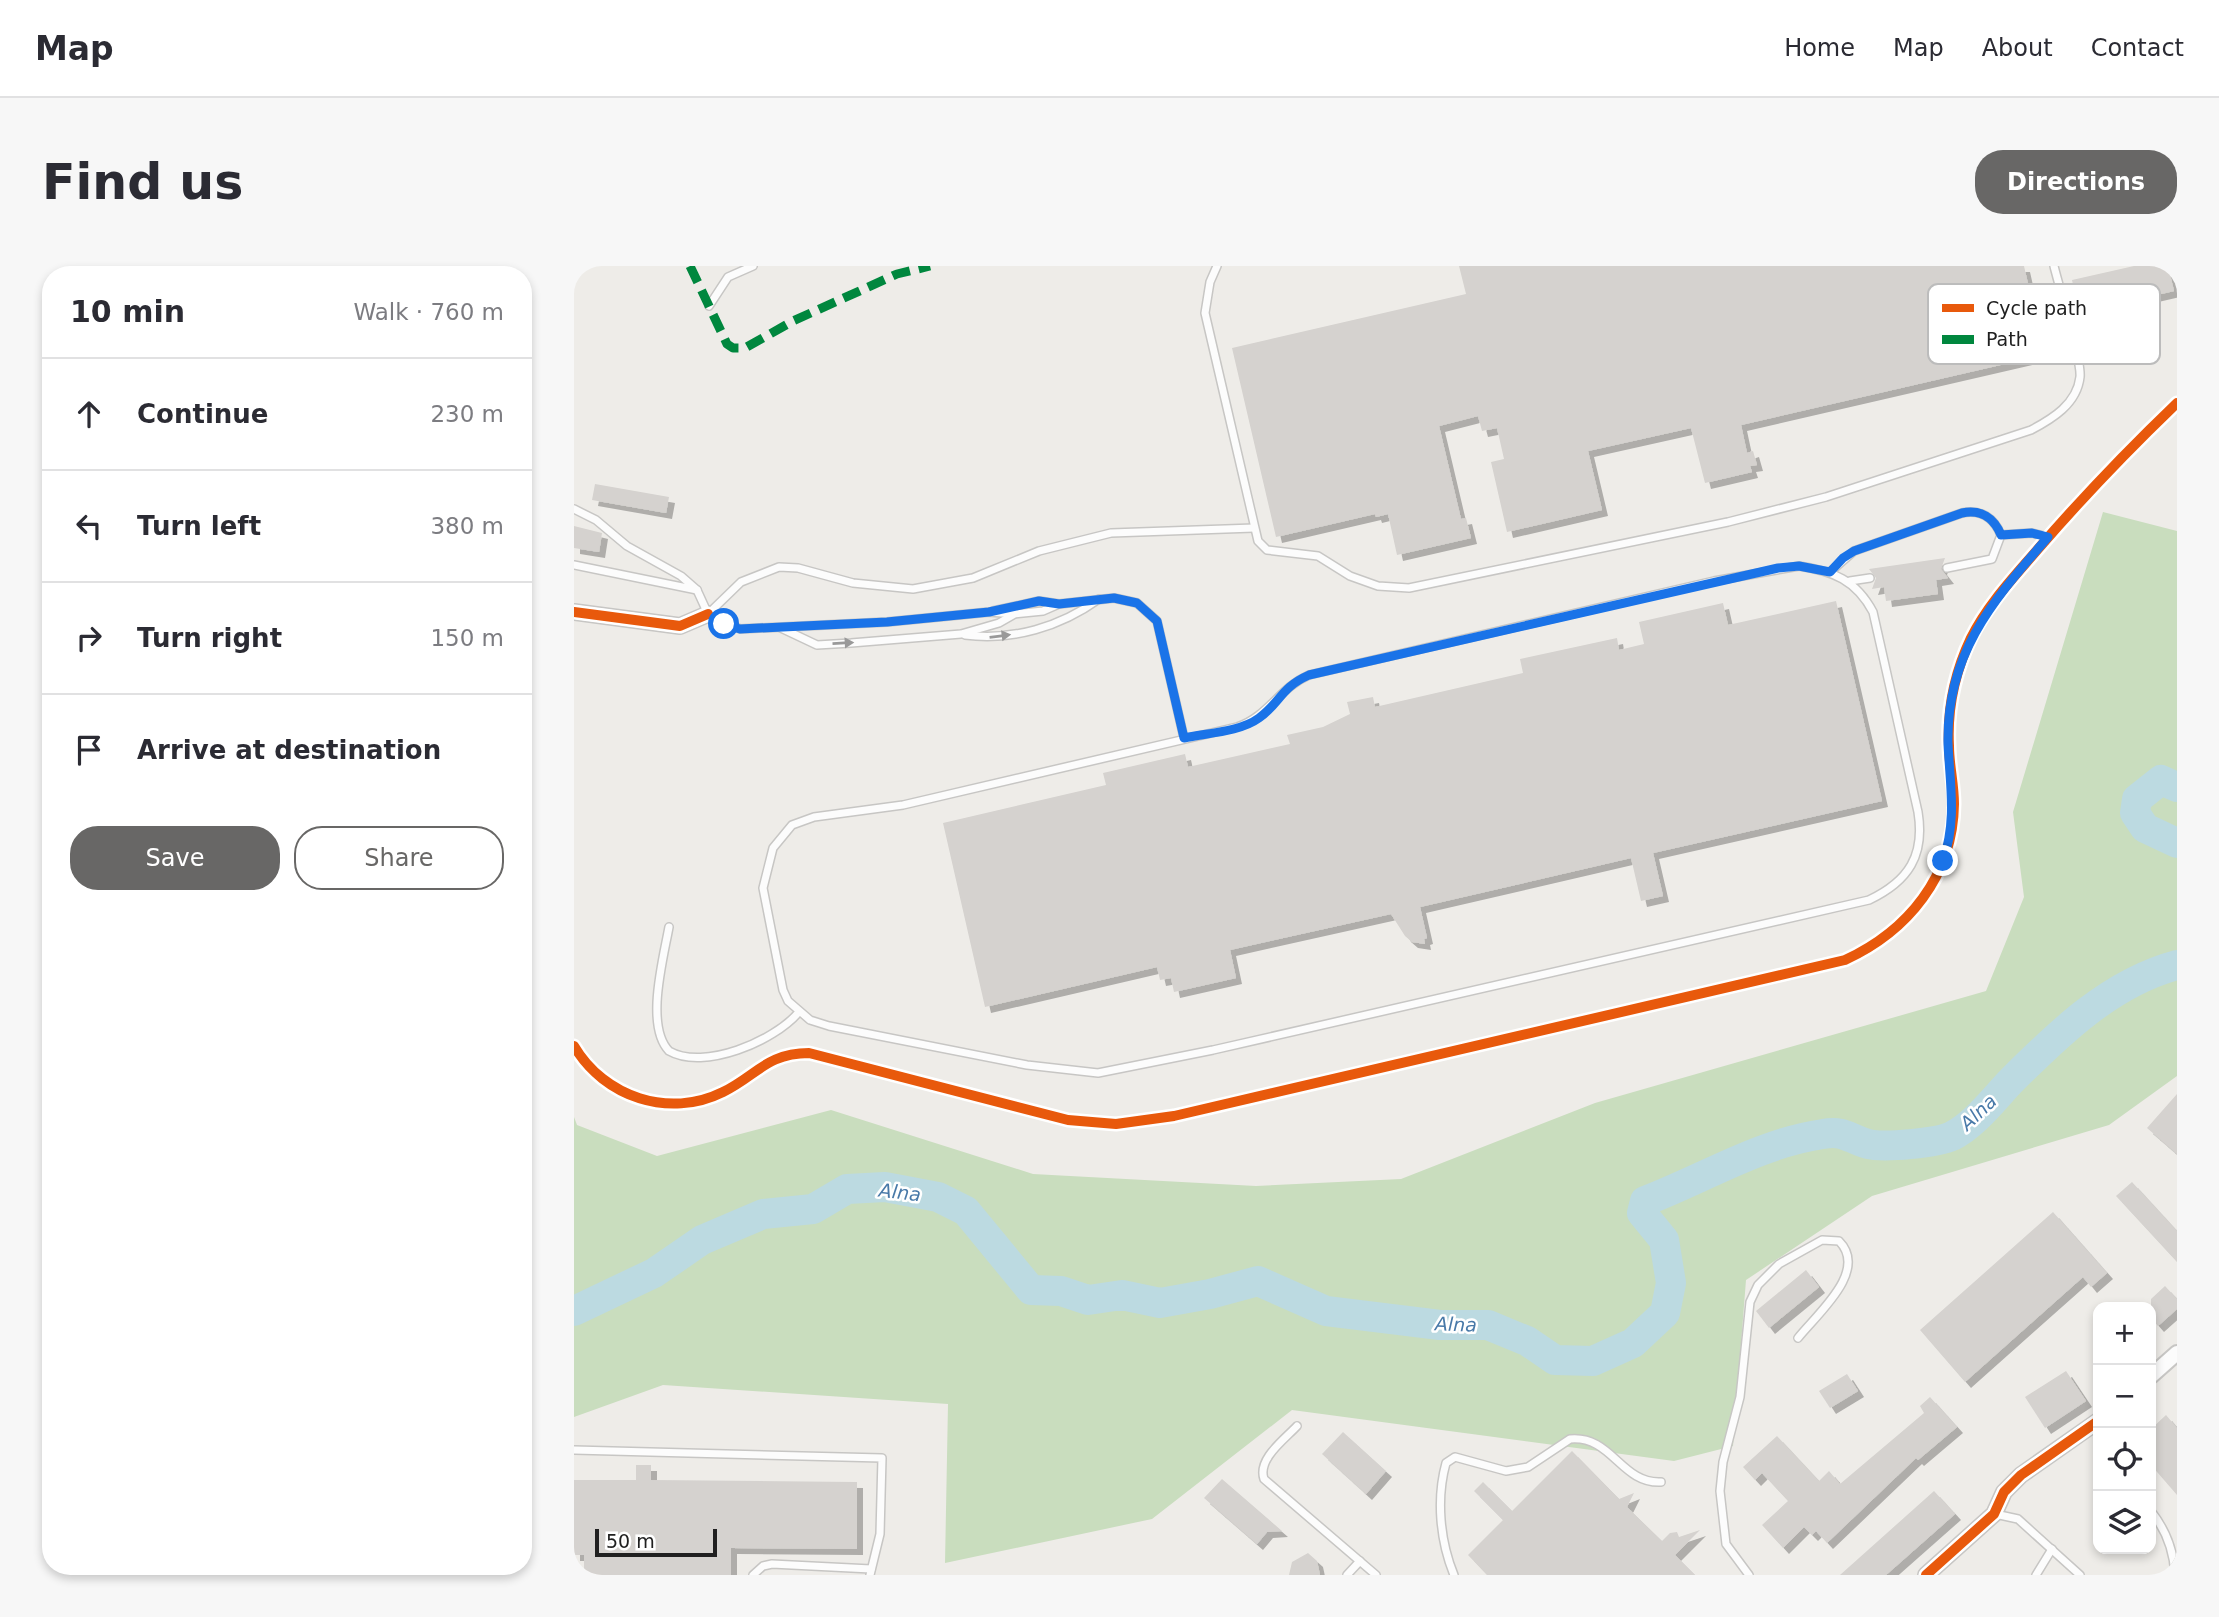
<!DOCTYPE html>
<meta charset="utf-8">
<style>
body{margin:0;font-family:"DejaVu Sans",sans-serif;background:#f7f7f7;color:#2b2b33}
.controls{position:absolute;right:21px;bottom:21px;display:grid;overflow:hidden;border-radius:14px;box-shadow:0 4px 10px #0003}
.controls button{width:63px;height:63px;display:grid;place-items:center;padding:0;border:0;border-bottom:2px solid #e1e1e2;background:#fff;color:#2b2b33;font:35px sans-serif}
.scale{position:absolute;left:21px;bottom:18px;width:122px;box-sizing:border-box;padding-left:7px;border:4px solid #202020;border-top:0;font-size:19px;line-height:24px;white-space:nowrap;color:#202020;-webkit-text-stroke:5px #fff;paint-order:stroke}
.stop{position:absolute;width:21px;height:21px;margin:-16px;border:5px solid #1a73e8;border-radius:50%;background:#fff}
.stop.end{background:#1a73e8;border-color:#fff;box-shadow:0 2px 7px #0008}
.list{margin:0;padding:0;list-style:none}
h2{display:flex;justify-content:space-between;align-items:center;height:91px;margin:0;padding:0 28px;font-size:30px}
h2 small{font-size:23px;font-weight:400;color:#7c7c81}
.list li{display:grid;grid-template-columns:46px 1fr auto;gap:21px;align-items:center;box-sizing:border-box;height:112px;padding:0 28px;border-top:2px solid #e1e1e2}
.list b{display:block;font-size:26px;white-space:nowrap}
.list em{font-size:23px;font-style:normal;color:#7c7c81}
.actions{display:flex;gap:14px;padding:21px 28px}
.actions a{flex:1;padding:16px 0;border:2px solid #686766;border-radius:28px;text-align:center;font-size:24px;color:#686766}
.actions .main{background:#686766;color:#fff}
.icon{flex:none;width:38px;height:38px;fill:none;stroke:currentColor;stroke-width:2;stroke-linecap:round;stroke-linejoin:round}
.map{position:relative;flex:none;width:1603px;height:1309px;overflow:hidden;border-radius:28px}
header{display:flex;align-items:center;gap:42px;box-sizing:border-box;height:98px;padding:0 35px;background:#fff;border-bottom:2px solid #e1e1e2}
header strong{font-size:33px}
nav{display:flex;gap:38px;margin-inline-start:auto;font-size:24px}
.intro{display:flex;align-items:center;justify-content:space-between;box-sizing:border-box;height:168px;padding:0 42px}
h1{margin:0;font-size:49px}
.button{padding:18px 32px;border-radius:28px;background:#686766;color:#fff;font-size:24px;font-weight:700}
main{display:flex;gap:42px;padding:0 42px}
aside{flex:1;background:#fff;border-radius:28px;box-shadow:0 4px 10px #0003}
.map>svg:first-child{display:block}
.forest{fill:#c9ddbe}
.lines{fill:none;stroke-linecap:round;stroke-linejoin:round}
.river{stroke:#bcdae1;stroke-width:30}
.building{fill:#d5d2cf;filter:url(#shadow)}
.service-casing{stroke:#c7c6c4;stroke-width:10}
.minor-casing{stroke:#c7c6c4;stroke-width:18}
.service{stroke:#fcfcfc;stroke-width:7}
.minor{stroke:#fcfcfc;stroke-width:14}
.quiet{stroke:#00873e;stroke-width:9;stroke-dasharray:18 9;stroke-linecap:butt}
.cycleway-casing{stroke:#fff;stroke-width:15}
.cycleway{stroke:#e8590c;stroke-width:10}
.oneway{fill:#999}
.route{stroke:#1a73e8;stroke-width:9}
.labels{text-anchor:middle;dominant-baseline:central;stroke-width:5;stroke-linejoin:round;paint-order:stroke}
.water-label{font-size:19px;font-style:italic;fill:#4879a8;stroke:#fff}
.key{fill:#fff;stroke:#bcbcbc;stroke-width:2}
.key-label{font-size:19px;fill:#202020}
</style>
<header>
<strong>Map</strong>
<nav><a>Home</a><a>Map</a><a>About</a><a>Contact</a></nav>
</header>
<div class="intro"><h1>Find us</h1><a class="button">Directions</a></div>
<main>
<aside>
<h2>10 min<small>Walk · 760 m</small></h2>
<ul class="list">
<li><svg class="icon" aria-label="ahead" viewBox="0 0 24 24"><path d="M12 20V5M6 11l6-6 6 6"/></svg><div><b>Continue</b></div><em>230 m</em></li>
<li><svg class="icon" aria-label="left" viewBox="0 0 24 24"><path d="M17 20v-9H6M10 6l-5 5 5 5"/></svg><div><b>Turn left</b></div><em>380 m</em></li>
<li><svg class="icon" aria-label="right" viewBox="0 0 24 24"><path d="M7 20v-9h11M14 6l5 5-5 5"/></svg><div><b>Turn right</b></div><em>150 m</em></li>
<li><svg class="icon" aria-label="arrive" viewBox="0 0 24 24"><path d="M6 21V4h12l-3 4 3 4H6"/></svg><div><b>Arrive at destination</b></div></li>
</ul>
<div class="actions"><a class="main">Save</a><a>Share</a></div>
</aside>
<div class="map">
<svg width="1603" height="1309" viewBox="0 0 1603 1309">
<defs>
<filter id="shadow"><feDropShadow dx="6" dy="6" stdDeviation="0" flood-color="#0004"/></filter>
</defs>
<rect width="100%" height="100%" fill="#eeece8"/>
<polygon class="forest" points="1529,246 1603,265 1603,810 1535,859 1298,930 1172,1014 1159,1180 1100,1195 718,1144 578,1253 371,1297 374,1138 89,1119 0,1151 0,851 3,859 83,890 257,844 459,908 682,920 827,913 1021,837 1412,725 1450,631 1439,546"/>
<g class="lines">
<g class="river">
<polyline points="1603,521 1587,514 1563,533 1561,547 1571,562 1603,577"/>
<path d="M0,1045L80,1007L128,974L189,948L239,943L273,923L311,921L364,931L392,945L457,1024L487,1025L514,1034L548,1029L586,1037L636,1028L684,1015L752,1045L866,1059H914L953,1075L981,1094L1019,1095L1059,1077L1091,1047L1097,1017L1090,974L1068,947L1071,935C1129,913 1186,877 1249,868C1271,864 1275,873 1294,878C1310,882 1363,877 1378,870C1400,859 1419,834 1436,816C1484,768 1536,717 1603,699"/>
</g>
</g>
<g class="building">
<polygon points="885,0 1450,0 1470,89 1167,159 1173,187 1179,185 1183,199 1176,200 1178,206 1131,217 1117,162 1014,185 1028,244 933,266 917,196 930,193 923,162 908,165 904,150 865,160 887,253 892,252 897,272 823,289 814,248 802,251 801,248 702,271 658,82 892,28"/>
<polygon points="1560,0 1594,0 1600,25 1505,47 1498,14"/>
<polygon points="21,218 95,231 92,247 18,234"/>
<polygon points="0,260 28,267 25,286 0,282"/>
<polygon points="1371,292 1367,303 1374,312 1362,314 1364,328 1312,335 1310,321 1298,323 1302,312 1295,303"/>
<polygon points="1262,335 1308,535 1079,587 1089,630 1067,635 1057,592 846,641 853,672 850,673 851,678 838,676 831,670 817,648 656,684 662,712 600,726 597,712 586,714 583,701 411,741 369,557 532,519 529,507 611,488 614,501 716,478 713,469 749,461 776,448 773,436 799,431 801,441 949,407 946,393 1043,372 1045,384 1070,378 1065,356 1149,337 1154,359"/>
<polygon points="1603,828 1603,888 1573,862"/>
<polygon points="1558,916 1603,965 1603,996 1542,930"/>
<polygon points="1479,946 1533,1007 1517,1021 1509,1011 1391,1116 1346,1064"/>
<polygon points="1232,1004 1245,1021 1195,1062 1182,1045"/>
<polygon points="1591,1020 1603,1033 1603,1043 1584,1060 1577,1052 1577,1033"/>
<polygon points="1492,1105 1512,1135 1471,1162 1451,1131"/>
<polygon points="1273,1108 1284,1125 1256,1142 1245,1125"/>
<polygon points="1356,1131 1383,1161 1344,1194 1342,1192 1253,1277 1242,1265 1238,1269 1230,1261 1209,1282 1188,1259 1214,1235 1188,1207 1181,1214 1169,1201 1203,1170 1245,1215 1255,1205 1266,1218 1350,1147 1346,1140"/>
<polygon points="1592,1149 1603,1162 1603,1229 1577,1199 1577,1163"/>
<polygon points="769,1166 812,1205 792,1228 748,1188"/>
<polygon points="998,1185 1045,1233 1060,1227 1053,1241 1088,1275 1096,1267 1103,1266 1105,1271 1126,1264 1101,1289 1121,1309 913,1309 894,1289 929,1254 900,1225 909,1216 938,1245"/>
<polygon points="62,1199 77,1199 77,1214 283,1216 283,1283 157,1282 157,1309 10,1309 10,1289 0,1289 0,1214 62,1214"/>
<polygon points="648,1213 708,1265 693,1266 683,1278 630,1232"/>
<polygon points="1360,1225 1381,1248 1312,1309 1266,1309"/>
<polygon points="734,1287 743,1295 746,1309 715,1309 718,1296"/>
</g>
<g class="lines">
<g class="service-casing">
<g id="service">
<path d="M643,0L636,16L631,47L684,275L693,284L744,290L776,310L804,320L835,322L1154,256L1252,231L1457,164C1478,153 1503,138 1506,111C1508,95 1485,21 1480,0"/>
<polyline points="135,40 154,11 179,0"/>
<polyline points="0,243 22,254 53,280 107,310 123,324 134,348 166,363 313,356 415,346 440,348 469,345 485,338"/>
<polyline points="1427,269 1458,267 1474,271"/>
<polyline points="0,299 123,324"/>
<path d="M1225,300C1259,305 1282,314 1299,346L1344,546C1351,589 1335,615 1295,634L639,784L524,807L453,799L255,760L236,754L214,735L209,724L189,622L199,582L218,559L240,551L329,539L663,461C694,451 705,422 735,409L1140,315Z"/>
<path d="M1256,306L1280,285L1388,247C1407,243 1420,252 1427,269L1418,293L1373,302"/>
<polyline points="1276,315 1296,312"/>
<polyline points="419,345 465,335 485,338 540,332 563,337 583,355 610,472"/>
<polyline points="134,348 167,316 205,301 224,302 279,317 339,323 399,312 465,285 537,267 680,262"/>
<polyline points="207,362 243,379 277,377 387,368 425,357 439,349"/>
<path d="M391,369C439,375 486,361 525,333"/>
<path d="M95,661C89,694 71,760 95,785C130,805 200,775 224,747"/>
<path d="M723,1160C711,1173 683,1193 690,1213L802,1309"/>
<polyline points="0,1184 308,1192 306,1268 296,1309"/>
<path d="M1577,1245C1592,1264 1600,1285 1601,1309"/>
<polyline points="1421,1248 1444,1253 1506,1309"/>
<polyline points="179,1309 189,1300 198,1298 297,1303"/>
<polyline points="773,1309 786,1295"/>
<path d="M880,1309C866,1275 862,1233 872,1197L881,1191L932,1205L954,1201L996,1173C1038,1169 1047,1218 1087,1216"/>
<path d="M1175,1309L1152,1278L1146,1225L1149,1196L1166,1131L1176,1036L1184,1019L1205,998L1248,974L1265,975C1295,1005 1243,1048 1224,1072"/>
<polyline points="1462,1309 1478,1283"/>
</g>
</g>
<g class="minor-casing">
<g id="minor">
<polyline points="0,346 106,360 134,348"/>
<polyline points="1577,1110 1603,1087"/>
<polyline points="1352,1309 1420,1248 1430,1226 1447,1209 1524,1155"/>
</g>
</g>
<use href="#service" class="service"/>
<use href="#minor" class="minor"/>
<polyline class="quiet" points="116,0 153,78 159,82 171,82 219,55 323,8 356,0"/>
<g class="cycleway-casing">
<g id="cycleway">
<polyline points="0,346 106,360 134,348"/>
<path d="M0,780C30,831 95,853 149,826C182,810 193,787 235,787L494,854L542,858L600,850L1271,694C1334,665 1379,610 1380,538C1380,518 1375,499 1375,480C1373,443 1381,406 1397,372C1414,338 1440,311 1464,283C1508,232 1554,184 1603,137"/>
<polyline points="1352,1309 1420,1248 1430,1226 1447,1209 1524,1155"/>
</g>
</g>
<use href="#cycleway" class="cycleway"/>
</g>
<defs><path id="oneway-solid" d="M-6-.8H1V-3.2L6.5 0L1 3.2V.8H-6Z" transform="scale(1.75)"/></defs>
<g class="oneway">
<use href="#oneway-solid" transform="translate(426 370) rotate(-7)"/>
<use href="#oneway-solid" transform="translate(269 377) rotate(-3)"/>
</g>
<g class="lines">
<path class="route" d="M150,358L166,363L313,356L415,346L465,335L485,338L540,332L563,337L583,355L610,472C633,467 666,466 685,452C707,436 706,422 735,409L1204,302L1225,300L1256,306L1269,292L1280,285L1388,247C1407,243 1420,252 1427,269L1458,267L1474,271C1419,335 1372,387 1374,478C1376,519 1383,554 1369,595"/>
</g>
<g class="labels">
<g class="water-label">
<text transform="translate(1404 846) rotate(-43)">Alna</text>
<text transform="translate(326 926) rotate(7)">Alna</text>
<text transform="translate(882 1058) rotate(2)">Alna</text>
</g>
</g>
<rect x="1354" y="18" width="232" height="80" rx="10" class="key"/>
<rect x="1368" y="38" width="32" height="8" fill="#e8590c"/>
<rect x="1368" y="69" width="32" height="9" fill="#00873e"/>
<g class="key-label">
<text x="1412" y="49">Cycle path</text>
<text x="1412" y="80">Path</text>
</g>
</svg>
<div class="controls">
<button>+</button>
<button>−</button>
<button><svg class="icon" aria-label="locate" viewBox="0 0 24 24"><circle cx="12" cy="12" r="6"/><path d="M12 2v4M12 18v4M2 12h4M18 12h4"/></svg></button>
<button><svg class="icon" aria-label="layers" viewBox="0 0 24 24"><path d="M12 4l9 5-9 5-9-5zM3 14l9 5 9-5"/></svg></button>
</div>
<div class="scale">50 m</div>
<div class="stop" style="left:150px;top:358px"></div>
<div class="stop end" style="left:1369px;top:595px"></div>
</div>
</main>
